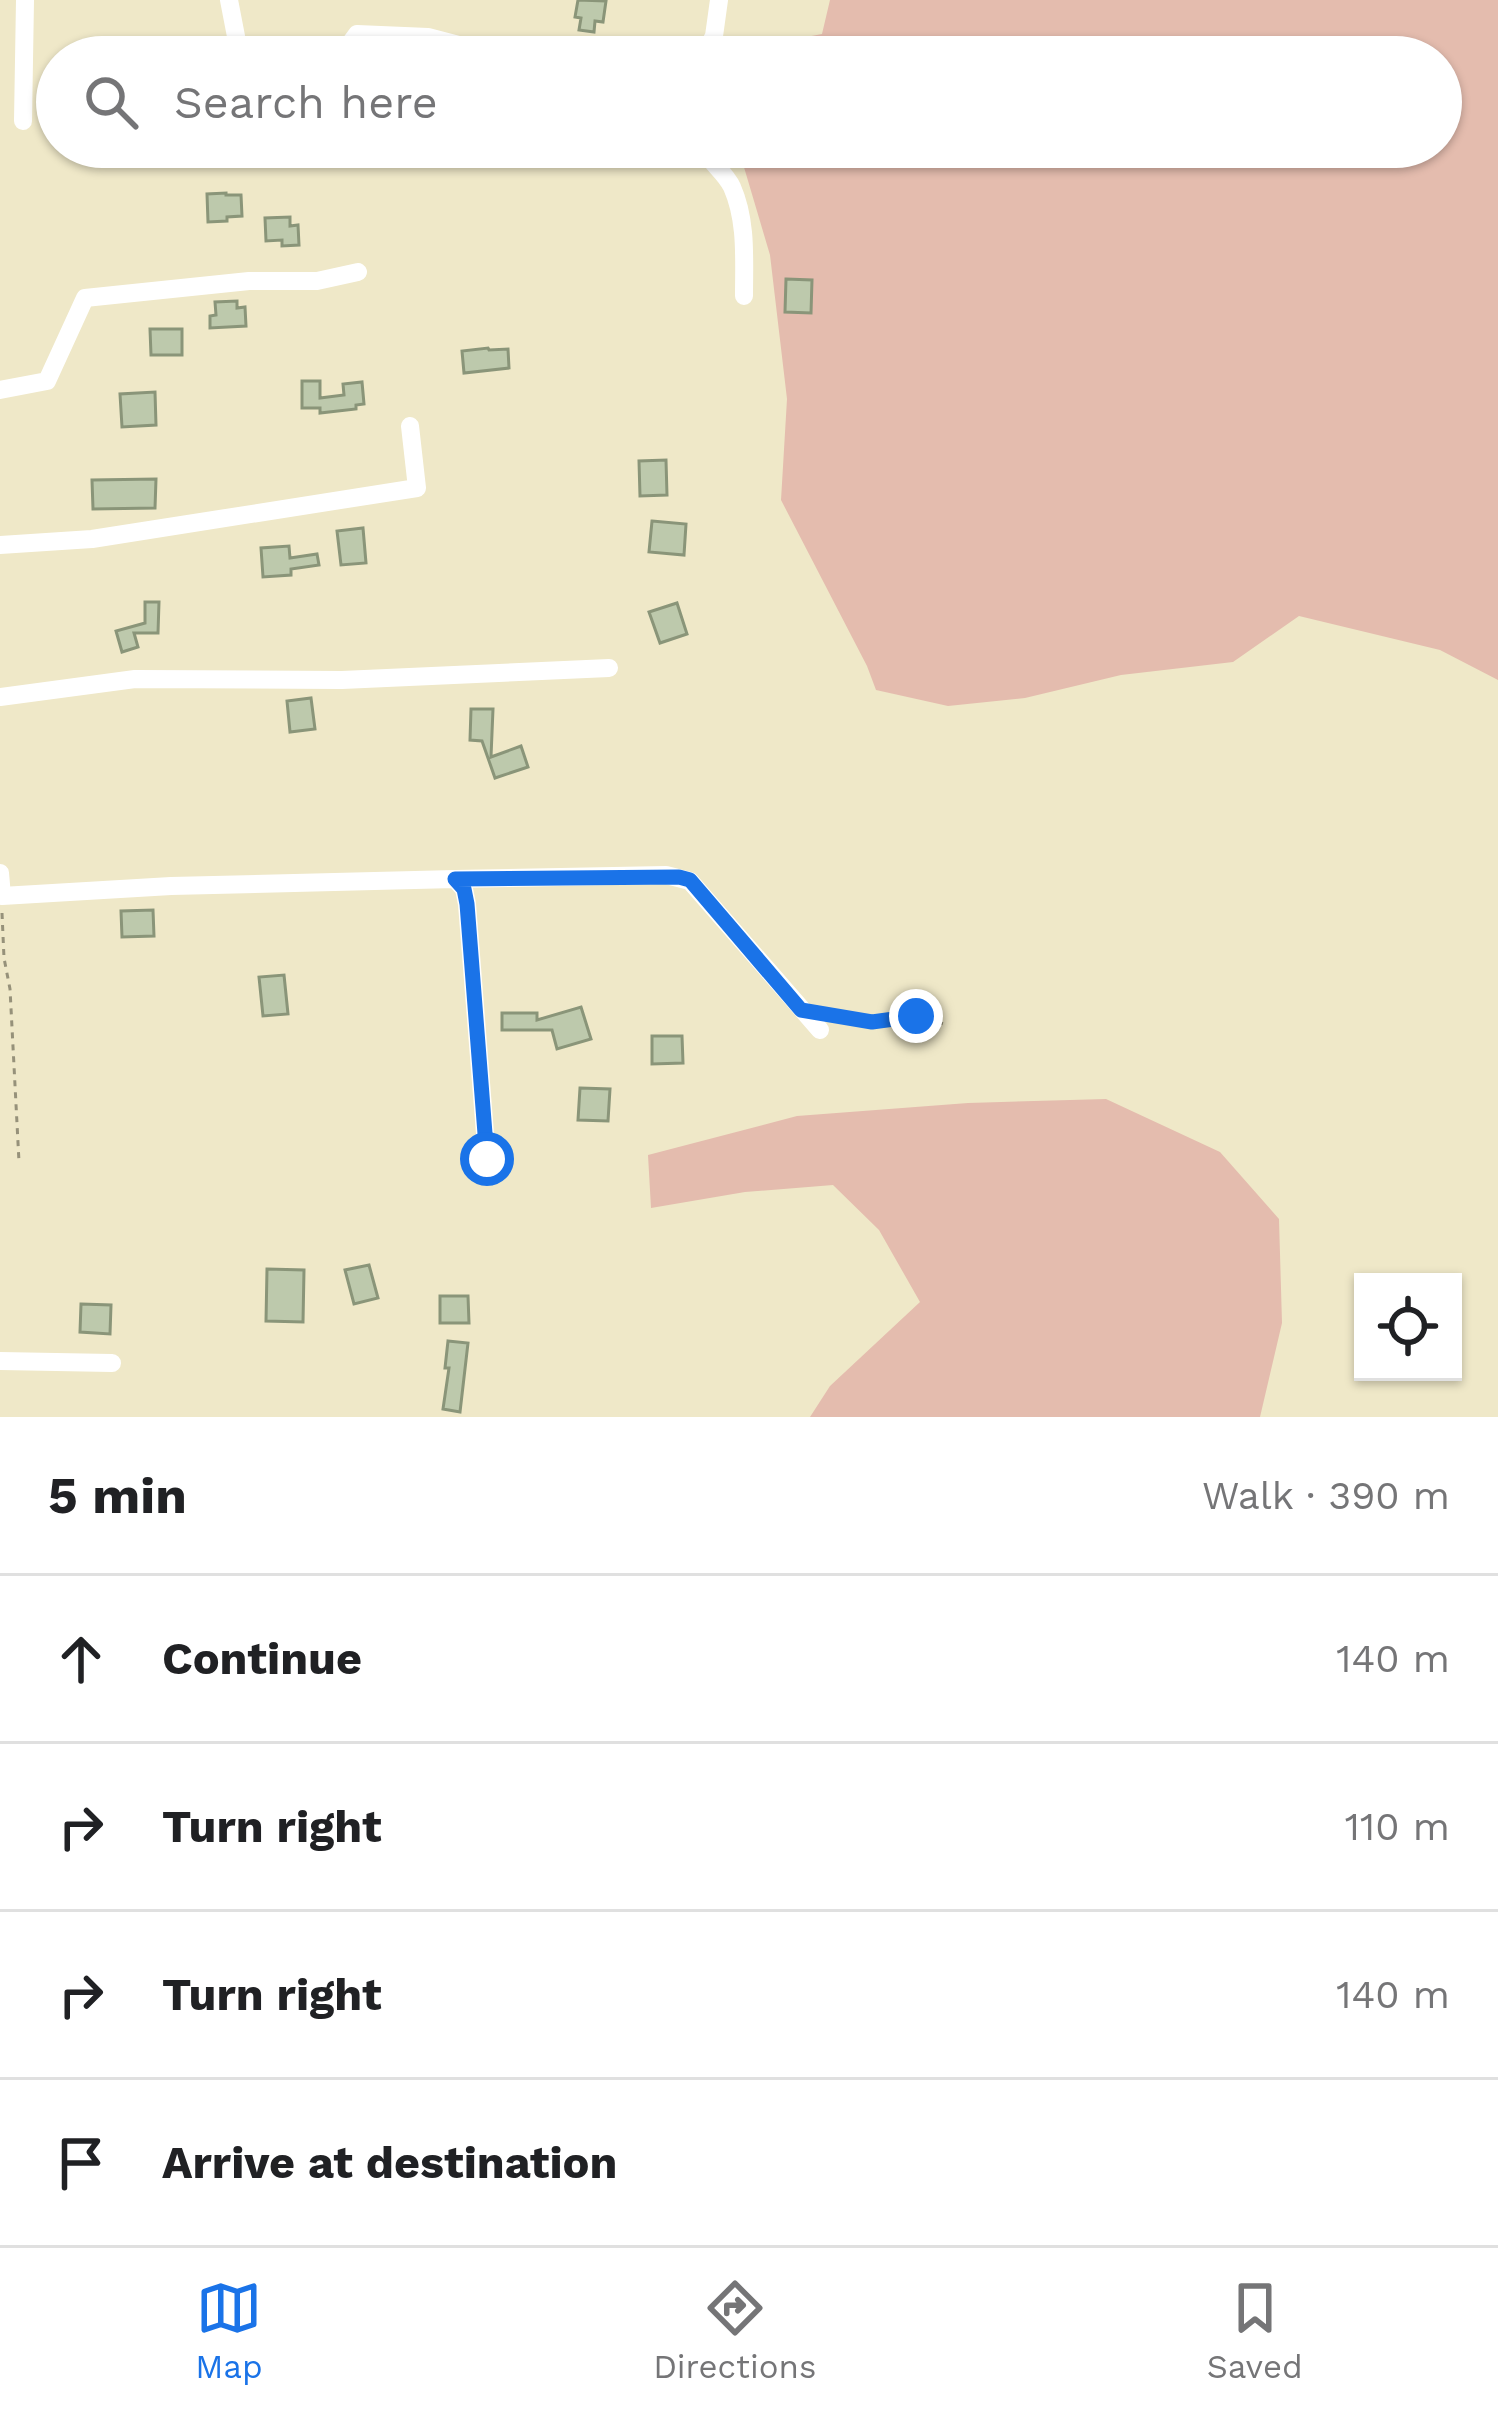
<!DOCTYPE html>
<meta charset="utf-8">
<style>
body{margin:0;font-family:"Work Sans",sans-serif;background:#f2f2f2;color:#202124}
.controls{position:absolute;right:36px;bottom:36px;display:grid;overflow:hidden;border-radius:0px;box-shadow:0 3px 9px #0004}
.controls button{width:108px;height:108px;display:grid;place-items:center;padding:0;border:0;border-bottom:3px solid #e0e0e0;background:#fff;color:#202124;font:60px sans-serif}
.stop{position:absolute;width:36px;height:36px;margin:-27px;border:9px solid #1a73e8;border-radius:50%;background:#fff}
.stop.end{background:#1a73e8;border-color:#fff;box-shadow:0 3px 12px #0008}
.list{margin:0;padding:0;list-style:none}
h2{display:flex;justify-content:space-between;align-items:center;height:156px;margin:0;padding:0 48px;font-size:51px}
h2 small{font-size:39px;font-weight:400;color:#757577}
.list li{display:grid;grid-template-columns:78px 1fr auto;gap:36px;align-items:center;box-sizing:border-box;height:168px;padding:0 48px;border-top:3px solid #e0e0e0}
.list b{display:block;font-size:45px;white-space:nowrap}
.list em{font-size:39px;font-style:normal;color:#757577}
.icon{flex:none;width:66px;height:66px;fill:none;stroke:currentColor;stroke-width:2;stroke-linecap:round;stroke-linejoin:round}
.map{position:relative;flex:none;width:1498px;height:1417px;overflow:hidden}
.search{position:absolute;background:#fff;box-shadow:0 3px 9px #0004;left:36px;right:36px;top:36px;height:132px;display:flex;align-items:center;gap:30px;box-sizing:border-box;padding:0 42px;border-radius:66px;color:#757577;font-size:45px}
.sheet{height:828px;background:#fff}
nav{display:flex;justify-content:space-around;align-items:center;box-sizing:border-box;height:168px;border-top:3px solid #e0e0e0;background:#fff;font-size:33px;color:#757577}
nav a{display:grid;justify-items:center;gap:6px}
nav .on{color:#1a73e8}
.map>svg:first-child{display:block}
.green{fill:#e4bcae}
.building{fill:#bdc9ac;stroke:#8a9579;stroke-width:3}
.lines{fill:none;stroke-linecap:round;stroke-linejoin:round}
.path{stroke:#96917a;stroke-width:3;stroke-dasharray:6 6;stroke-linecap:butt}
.minor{stroke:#fff;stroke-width:18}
.route{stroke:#1a73e8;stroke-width:15}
</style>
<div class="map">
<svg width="1498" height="1417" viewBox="0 0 1498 1417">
<rect width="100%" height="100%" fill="#efe8c8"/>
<g class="green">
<polygon points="830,0 1498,0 1498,680 1440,650 1299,616 1233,662 1121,675 1025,698 948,706 876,690 867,666 781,500 787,399 770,255 738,147 1441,147 1441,57 757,57 760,46 822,34"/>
<polygon points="1106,1099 1220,1152 1279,1219 1282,1323 1260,1417 810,1417 830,1386 920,1302 879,1230 833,1185 745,1192 651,1208 648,1155 797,1116 968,1103"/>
</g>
<g class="building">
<polygon points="578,0 606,1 603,22 595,21 594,32 579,30 581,18 575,17"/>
<polygon points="226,193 226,195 241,195 242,216 227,217 227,221 208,222 207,194"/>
<polygon points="290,217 290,226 298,225 299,245 282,246 282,240 266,241 265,218"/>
<polygon points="786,279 812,280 811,313 785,312"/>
<polygon points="237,301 237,308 245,307 246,326 210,328 210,316 216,315 215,302"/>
<polygon points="150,329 182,329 182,355 151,355"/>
<polygon points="488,348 489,350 508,349 509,368 464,373 462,351"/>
<polygon points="302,381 320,381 320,398 344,395 343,384 362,382 364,404 356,405 356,409 320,413 320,408 302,408"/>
<polygon points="155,392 156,425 122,427 120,394"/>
<polygon points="666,460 667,495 640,496 639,461"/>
<polygon points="156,479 155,508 93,509 92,480"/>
<polygon points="652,521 686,524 684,555 649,552"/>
<polygon points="363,528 366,563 341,565 337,531"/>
<polygon points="289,546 290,558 317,554 319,565 291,569 291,575 263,577 261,548"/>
<polygon points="145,602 159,602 158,633 134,633 138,647 122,652 116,631 145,623"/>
<polygon points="677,603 687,634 660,643 649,612"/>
<polygon points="311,698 315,729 290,732 287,701"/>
<polygon points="471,709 493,709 491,757 521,746 528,767 495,778 482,741 470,740"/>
<polygon points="153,910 154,936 122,937 121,911"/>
<polygon points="284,975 288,1014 263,1016 259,977"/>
<polygon points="581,1007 591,1039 557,1049 552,1030 502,1030 502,1013 537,1013 537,1020"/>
<polygon points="652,1036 682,1036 683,1063 652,1064"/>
<polygon points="580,1088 610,1089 608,1121 578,1120"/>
<polygon points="369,1265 378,1298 354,1304 345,1270"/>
<polygon points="267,1269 304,1270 303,1322 266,1321"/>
<polygon points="440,1296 468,1296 469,1323 440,1323"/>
<polygon points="81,1304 111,1305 110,1334 80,1332"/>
<polygon points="448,1341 468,1343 460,1412 443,1409 449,1368 445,1368"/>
</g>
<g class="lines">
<g class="path">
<polyline points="2,913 4,958 10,989 19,1162"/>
<polyline points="831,1015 872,1022 916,1016 947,1025"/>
</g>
<g class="minor">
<polyline points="229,0 240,57"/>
<polyline points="340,57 357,34 428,37 474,49"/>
<polyline points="703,57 714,36 719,0"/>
<polyline points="23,121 25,0"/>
<path d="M702,147C710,163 725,172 732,187C747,221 744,259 744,296"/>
<polyline points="0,390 47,381 85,298 249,281 317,281 358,272"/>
<polyline points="0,545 92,539 417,488 410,426"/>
<polyline points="0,697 135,679 342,680 609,668"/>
<polyline points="0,873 2,896 171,886 455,879 464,889 467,904 487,1159"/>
<polyline points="455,879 666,875 690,881 820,1030"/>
<polyline points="0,1361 112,1363"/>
</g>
</g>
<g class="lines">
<polyline class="route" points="487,1159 467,904 464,889 455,879 679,877 690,880 801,1010 872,1022 916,1016"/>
</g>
</svg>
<div class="controls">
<button><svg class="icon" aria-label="locate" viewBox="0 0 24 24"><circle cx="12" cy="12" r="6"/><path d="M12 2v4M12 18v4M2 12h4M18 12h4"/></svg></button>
</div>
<div class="stop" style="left:487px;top:1159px"></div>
<div class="stop end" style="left:916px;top:1016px"></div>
<div class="search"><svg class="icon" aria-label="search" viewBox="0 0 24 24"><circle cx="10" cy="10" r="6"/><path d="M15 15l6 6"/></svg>Search here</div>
</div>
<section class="sheet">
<h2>5 min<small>Walk · 390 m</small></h2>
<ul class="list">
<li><svg class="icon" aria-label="ahead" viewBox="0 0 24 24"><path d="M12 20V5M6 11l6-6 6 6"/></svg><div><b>Continue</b></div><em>140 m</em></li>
<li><svg class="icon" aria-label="right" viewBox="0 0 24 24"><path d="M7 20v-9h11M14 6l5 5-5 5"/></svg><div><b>Turn right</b></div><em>110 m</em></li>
<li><svg class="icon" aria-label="right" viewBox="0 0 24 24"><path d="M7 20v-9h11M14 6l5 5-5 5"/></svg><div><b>Turn right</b></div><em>140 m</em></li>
<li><svg class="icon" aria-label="arrive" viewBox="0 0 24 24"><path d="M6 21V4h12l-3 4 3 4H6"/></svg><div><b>Arrive at destination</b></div></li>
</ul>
</section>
<nav>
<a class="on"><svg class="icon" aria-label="map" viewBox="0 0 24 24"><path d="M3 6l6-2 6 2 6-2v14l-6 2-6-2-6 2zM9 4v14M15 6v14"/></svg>Map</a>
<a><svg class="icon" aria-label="directions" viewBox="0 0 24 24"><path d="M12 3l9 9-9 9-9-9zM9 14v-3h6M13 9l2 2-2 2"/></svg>Directions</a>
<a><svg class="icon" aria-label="saved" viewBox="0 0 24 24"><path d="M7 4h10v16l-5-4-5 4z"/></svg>Saved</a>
</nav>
